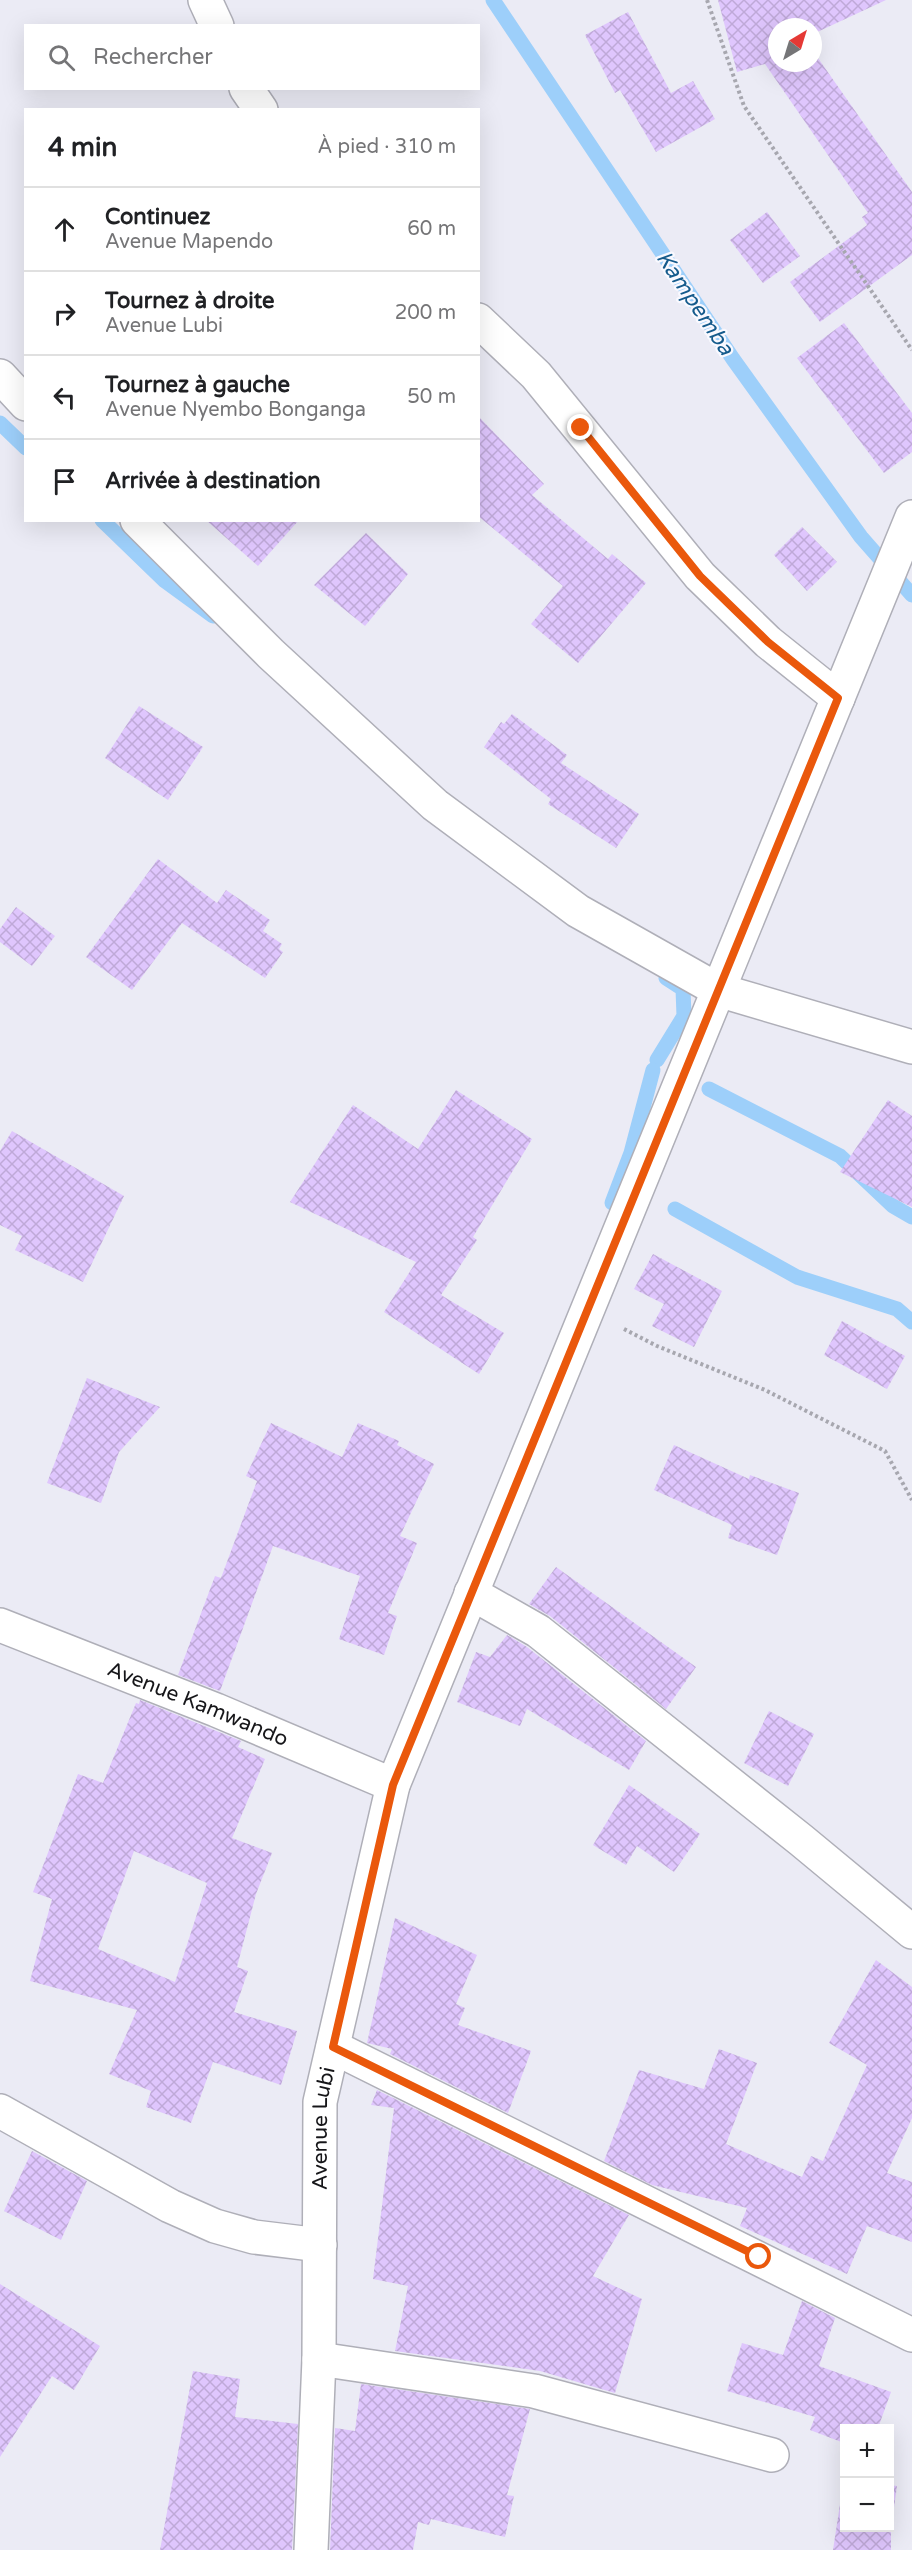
<!DOCTYPE html>
<html lang="fr">
<meta charset="utf-8">
<style>
body{margin:0;font-family:"Varela Round",sans-serif;background:#f2f2f2;color:#202124}
.controls{position:absolute;right:18px;bottom:18px;display:grid;overflow:hidden;border-radius:0px;box-shadow:0 6px 24px #0002}
.controls button{width:54px;height:54px;display:grid;place-items:center;padding:0;border:0;border-bottom:2px solid #e0e0e0;background:#fff;color:#202124;font:30px sans-serif}
.compass{position:absolute;left:768px;top:18px;width:54px;height:54px;border-radius:50%;background:#fff;box-shadow:0 6px 24px #0002;rotate:38deg}
.stop{position:absolute;width:18px;height:18px;margin:-14px;border:4px solid #ea580c;border-radius:50%;background:#fff}
.stop.end{background:#ea580c;border-color:#fff;box-shadow:0 2px 6px #0008}
.list{margin:0;padding:0;list-style:none}
h2{display:flex;justify-content:space-between;align-items:center;height:78px;margin:0;padding:0 24px;font-size:26px}
h2 small{font-size:20px;font-weight:400;color:#757577}
.list li{display:grid;grid-template-columns:39px 1fr auto;gap:18px;align-items:center;box-sizing:border-box;height:84px;padding:0 24px;border-top:2px solid #e0e0e0}
.list b{display:block;font-size:22px;white-space:nowrap}
.list p{margin:0;font-size:20px;white-space:nowrap;color:#757577}
.list em{font-size:20px;font-style:normal;color:#757577}
.icon{flex:none;width:33px;height:33px;fill:none;stroke:currentColor;stroke-width:2;stroke-linecap:round;stroke-linejoin:round}
.map{position:relative;flex:none;width:912px;height:2550px;overflow:hidden}
.search{position:absolute;background:#fff;box-shadow:0 6px 24px #0002;left:24px;top:24px;width:456px;height:66px;display:flex;align-items:center;gap:15px;box-sizing:border-box;padding:0 21px;border-radius:0px;color:#757577;font-size:22px}
.panel{position:absolute;background:#fff;box-shadow:0 6px 24px #0002;left:24px;top:108px;width:456px;height:414px;border-radius:0px}
.map>svg:first-child{display:block}
.lines{fill:none;stroke-linecap:round;stroke-linejoin:round}
.stream{stroke:#9dcffa;stroke-width:15}
.building{fill:url(#building-cross-hatch);fill-rule:evenodd}
.street-casing{stroke:#afafb8;stroke-width:36}
.path{stroke:#a7a7af;stroke-width:4;stroke-dasharray:3 3;stroke-linecap:butt}
.street{stroke:#fff;stroke-width:33}
.route{stroke:#ea580c;stroke-width:8}
.labels{text-anchor:middle;dominant-baseline:central;stroke-width:4.5;stroke-linejoin:round;paint-order:stroke}
.street-label{font-size:21px;fill:#161619;stroke:#f9f9ff}
.water-label{font-size:22px;font-style:italic;fill:#155b8c;stroke:#f9f9ff}
</style>
<div class="map">
<svg width="912" height="2550" viewBox="0 0 912 2550">
<defs>
<pattern id="building-cross-hatch" width="8" height="8" patternUnits="userSpaceOnUse" patternTransform="scale(1.5)"><rect width="8" height="8" fill="#dfc6fd"/><path d="M0 0l8 8M0 8l8-8" fill="none" stroke="#bfa9d8"/></pattern>
</defs>
<rect width="100%" height="100%" fill="#ebebf5"/>
<g class="lines">
<g class="stream">
<polyline points="493,0 733,359 861,537 912,595"/>
<polyline points="0,423 26,448"/>
<polyline points="102,520 165,581 213,616"/>
<polyline points="657,1060 684,1016 683,989 666,978"/>
<polyline points="709,1089 840,1156 893,1206 912,1217"/>
<polyline points="612,1203 631,1153 653,1070"/>
<polyline points="675,1209 797,1277 897,1309 912,1322"/>
</g>
</g>
<g class="building">
<polygon points="718,0 886,0 813,34 813,27 777,27 777,63 813,63 813,51 912,192 912,255 820,322 790,282 867,225 862,217 868,213 765,64 737,72"/>
<polygon points="628,12 671,93 693,81 715,119 656,152 620,90 615,93 585,35"/>
<polygon points="767,212 800,256 763,283 730,240"/>
<polygon points="844,323 912,413 912,452 884,473 797,358"/>
<polygon points="478,416 544,484 532,495 608,559 612,554 646,583 578,663 531,624 563,586 478,516"/>
<polygon points="206,520 299,520 258,566"/>
<polygon points="802,527 837,562 807,591 774,555"/>
<polygon points="366,533 408,574 365,626 314,585"/>
<polygon points="139,706 203,747 168,800 105,758"/>
<polygon points="512,714 567,755 561,763 639,814 616,848 548,804 551,799 484,747 501,722 504,724"/>
<polygon points="158,859 217,903 226,890 270,920 263,931 282,944 279,949 283,952 265,978 182,923 132,990 86,957"/>
<polygon points="16,907 55,936 32,966 0,942 0,929"/>
<polygon points="456,1090 532,1139 473,1237 477,1240 441,1295 504,1333 479,1374 384,1312 416,1262 290,1202 353,1105 418,1149"/>
<polygon points="888,1100 912,1116 912,1207 840,1172"/>
<polygon points="12,1131 124,1196 83,1282 15,1250 22,1236 0,1225 0,1151"/>
<polygon points="653,1254 722,1291 694,1347 652,1326 664,1304 634,1289"/>
<polygon points="842,1321 905,1356 887,1389 824,1355"/>
<polygon points="87,1378 160,1407 119,1452 101,1503 47,1483"/>
<polygon points="271,1423 342,1457 358,1423 399,1441 397,1445 434,1464 400,1536 417,1543 388,1613 397,1616 384,1655 339,1639 360,1576 273,1546 220,1691 178,1675 215,1576 221,1578 257,1481 246,1476"/>
<polygon points="674,1445 749,1479 750,1475 799,1493 777,1555 728,1538 732,1525 654,1490"/>
<polygon points="556,1567 696,1667 666,1709 550,1616 529,1604"/>
<polygon points="507,1635 527,1647 646,1741 629,1770 527,1709 520,1726 457,1702 476,1652 490,1657"/>
<path d="M140,1700L241,1741L238,1747L265,1759L232,1838L272,1853L256,1894L237,1967L248,1971L234,2012L297,2031L281,2085L213,2062L191,2123L146,2107L151,2091L109,2074L137,2010L30,1981L52,1899L33,1892L78,1774L103,1783L136,1703L139,1704ZM134,1851L207,1883L175,1982L98,1949Z"/>
<polygon points="769,1711 814,1734 788,1786 744,1763"/>
<polygon points="629,1785 700,1834 674,1872 637,1846 626,1865 593,1845"/>
<polygon points="395,1918 477,1955 456,2004 465,2008 458,2025 531,2051 508,2113 390,2054 392,2049 367,2043"/>
<polygon points="876,1960 912,1987 912,2118 887,2173 912,2182 912,2242 867,2226 847,2274 740,2226 747,2208 652,2185 604,2161 639,2070 704,2089 719,2049 757,2063 726,2144 802,2177 811,2156 823,2161 867,2065 829,2043"/>
<polygon points="377,2090 629,2215 593,2276 642,2299 615,2393 540,2371 395,2351 408,2286 373,2279 394,2108 371,2105"/>
<polygon points="32,2151 87,2181 61,2240 4,2211"/>
<polygon points="0,2284 100,2346 74,2390 52,2376 0,2457"/>
<polygon points="802,2301 835,2318 819,2366 891,2392 878,2428 844,2428 844,2443 810,2430 815,2417 727,2391 742,2343 783,2355"/>
<polygon points="193,2371 240,2379 235,2417 298,2424 292,2550 160,2550"/>
<polygon points="361,2384 530,2409 507,2495 514,2496 505,2537 431,2519 429,2525 418,2522 413,2550 330,2550 335,2428 355,2431"/>
<polygon points="844,2478 844,2528 890,2528 890,2485 897,2486 891,2529 891,2550 833,2550"/>
</g>
<g class="lines">
<g class="street-casing">
<g id="street">
<polyline points="205,0 217,26"/>
<polyline points="246,88 261,110"/>
<polyline points="478,320 536,375 700,576 768,642 838,698"/>
<polyline points="0,376 26,404"/>
<polyline points="137,520 271,654 435,805 578,911 718,990 912,1047"/>
<polyline points="471,1593 538,1631 801,1840 912,1932"/>
<path id="s1" d="M0,1625L216,1710L393,1785"/>
<polyline points="333,2047 912,2335"/>
<polyline points="0,2111 170,2206 215,2226 254,2237 320,2245"/>
<polyline points="319,2359 534,2391 772,2455"/>
<path id="s2" d="M311,2550L319,2359L320,2102L393,1785L912,517"/>
</g>
</g>
<g class="path">
<polyline points="707,0 744,106 912,350"/>
<polyline points="624,1329 657,1346 765,1390 885,1451 912,1500"/>
</g>
<use href="#street" class="street"/>
</g>
<g class="lines">
<polyline class="route" points="581,428 700,576 768,642 838,698 393,1785 333,2047 759,2257"/>
</g>
<g class="labels">
<g class="street-label">
<text stroke="none"><textPath href="#s1" startOffset="213">Avenue Kamwando</textPath></text>
<text stroke="none"><textPath href="#s2" startOffset="422">Avenue Lubi</textPath></text>
</g>
<g class="water-label">
<text transform="translate(695 303) rotate(56)">Kampemba</text>
</g>
</g>
</svg>
<div class="controls">
<button>+</button>
<button>−</button>
</div>
<svg class="compass" viewBox="-18 -18 36 36"><path d="M0-13l5 13h-10z" fill="#e53935"/><path d="M0 13l5-13h-10z" fill="#757577"/></svg>
<div class="stop" style="left:759px;top:2257px"></div>
<div class="stop end" style="left:581px;top:428px"></div>
<div class="search"><svg class="icon" aria-label="search" viewBox="0 0 24 24"><circle cx="10" cy="10" r="6"/><path d="M15 15l6 6"/></svg>Rechercher</div>
<section class="panel">
<h2>4 min<small>À pied · 310 m</small></h2>
<ul class="list">
<li><svg class="icon" aria-label="ahead" viewBox="0 0 24 24"><path d="M12 20V5M6 11l6-6 6 6"/></svg><div><b>Continuez</b><p>Avenue Mapendo</p></div><em>60 m</em></li>
<li><svg class="icon" aria-label="right" viewBox="0 0 24 24"><path d="M7 20v-9h11M14 6l5 5-5 5"/></svg><div><b>Tournez à droite</b><p>Avenue Lubi</p></div><em>200 m</em></li>
<li><svg class="icon" aria-label="left" viewBox="0 0 24 24"><path d="M17 20v-9H6M10 6l-5 5 5 5"/></svg><div><b>Tournez à gauche</b><p>Avenue Nyembo Bonganga</p></div><em>50 m</em></li>
<li><svg class="icon" aria-label="arrive" viewBox="0 0 24 24"><path d="M6 21V4h12l-3 4 3 4H6"/></svg><div><b>Arrivée à destination</b></div></li>
</ul>
</section>
</div>
